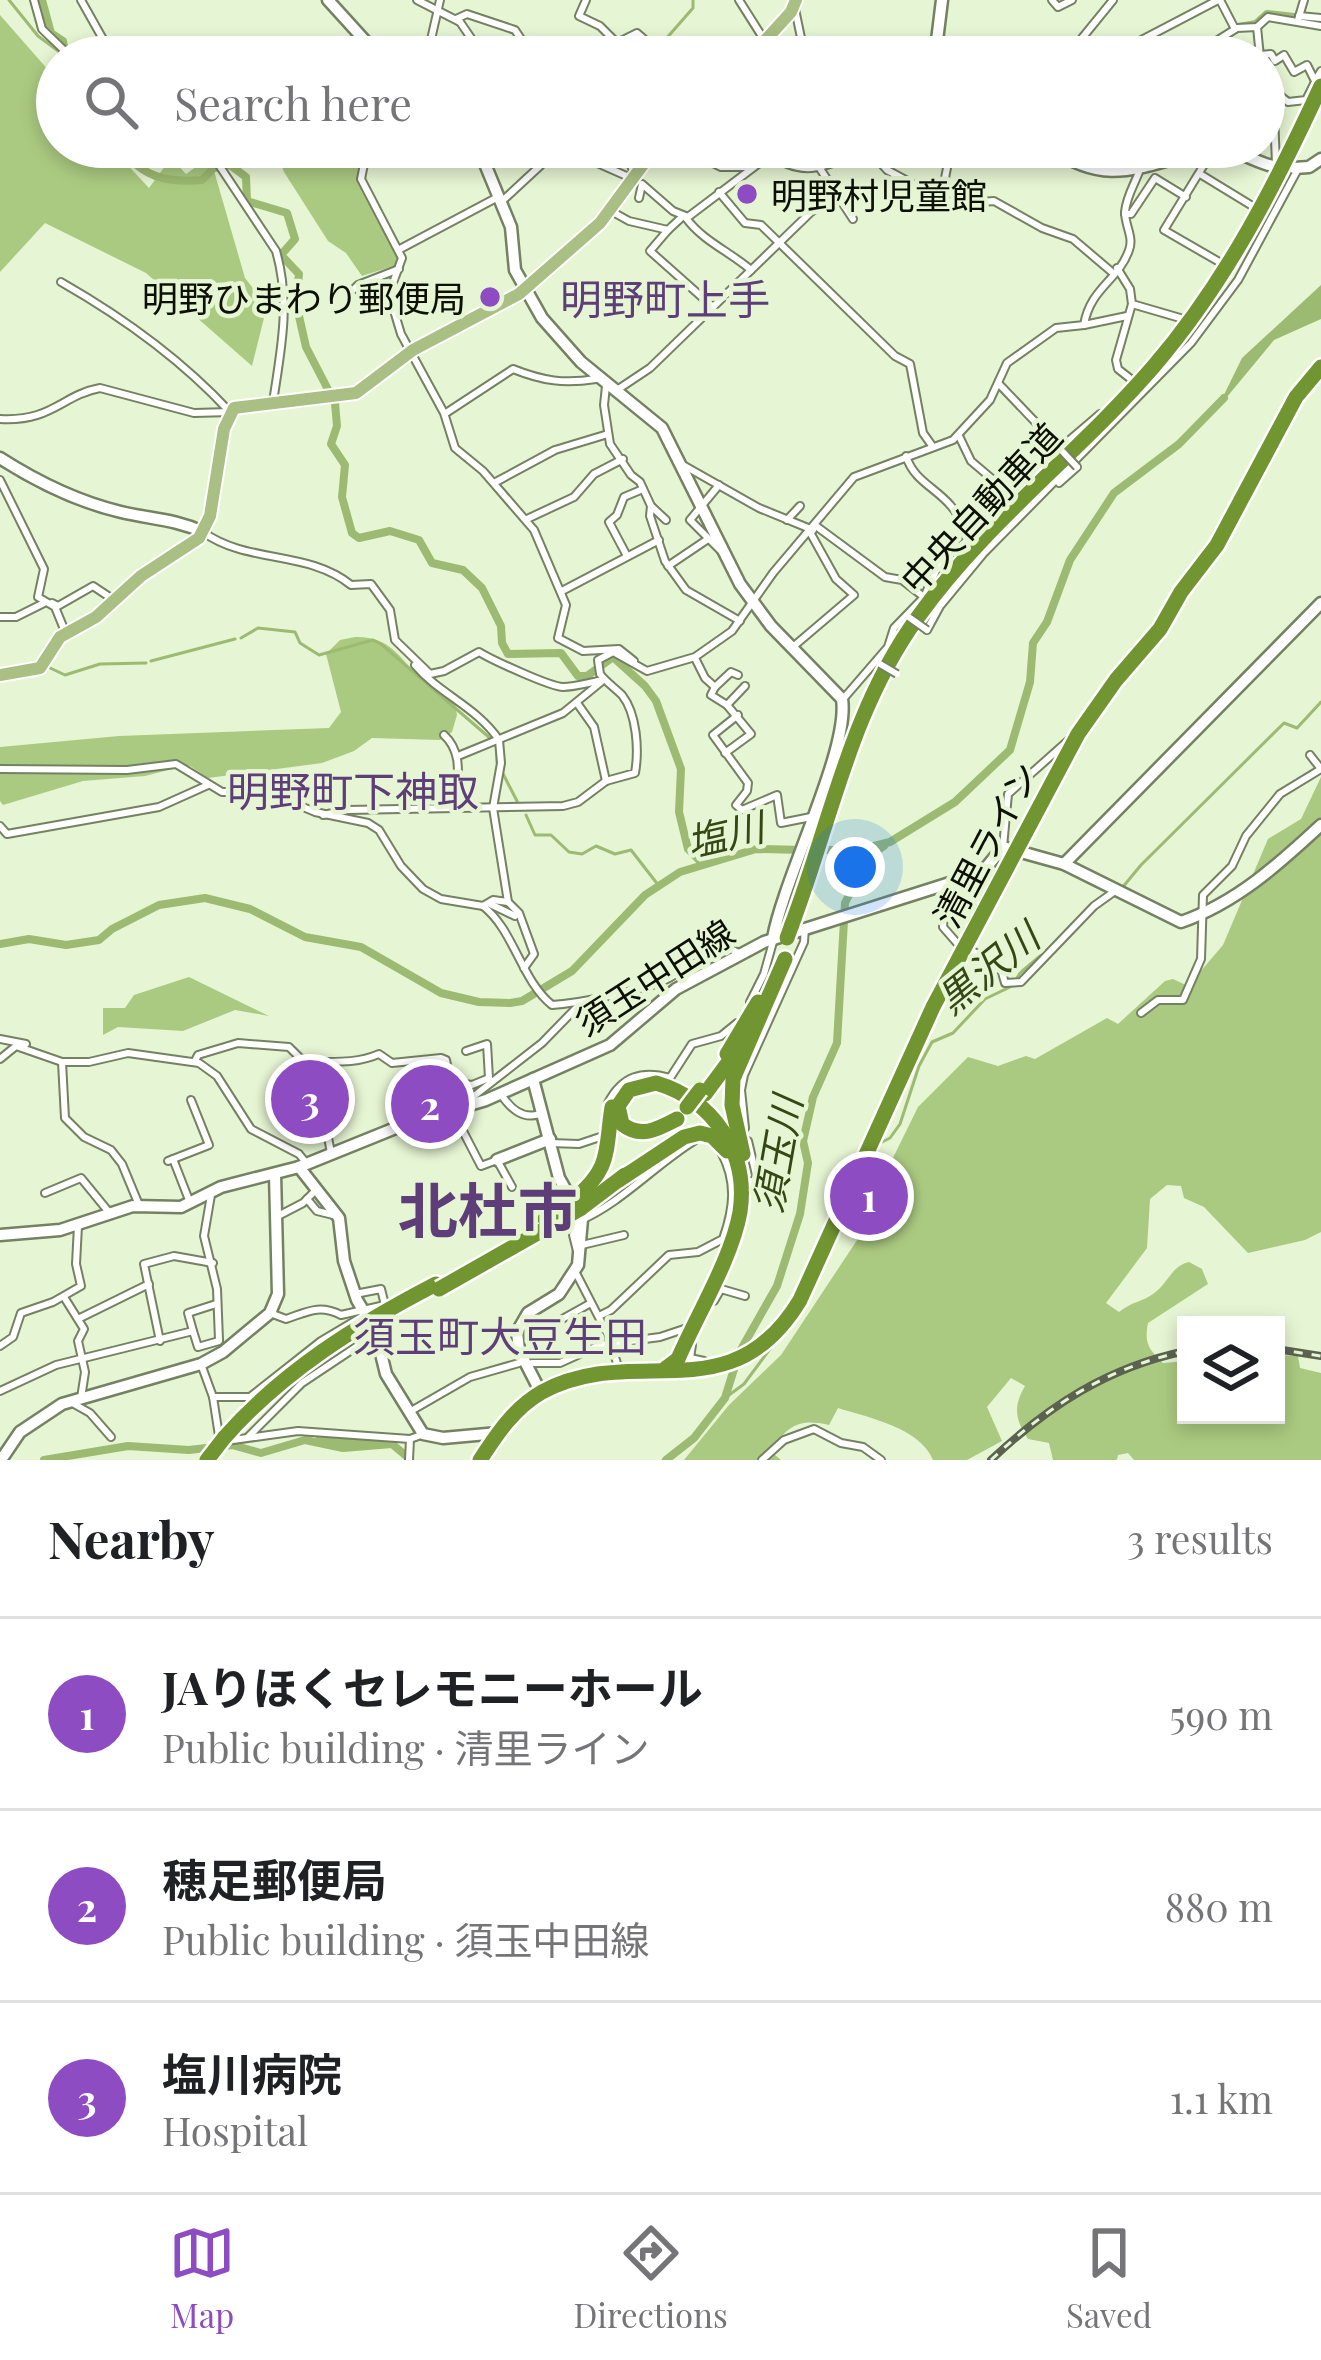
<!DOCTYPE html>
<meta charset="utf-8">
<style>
body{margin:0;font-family:"Playfair Display","Noto Sans JP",serif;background:#f6f6f6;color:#202124}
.controls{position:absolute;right:36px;bottom:36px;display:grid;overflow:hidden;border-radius:0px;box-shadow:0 6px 18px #0003}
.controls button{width:108px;height:108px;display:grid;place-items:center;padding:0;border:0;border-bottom:3px solid #e0e0e0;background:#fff;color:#202124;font:60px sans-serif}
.you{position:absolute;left:855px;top:867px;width:42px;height:42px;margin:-30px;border:9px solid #fff;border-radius:50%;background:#1a73e8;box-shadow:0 0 0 18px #1a73e833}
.badge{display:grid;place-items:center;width:78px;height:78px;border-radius:50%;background:#8d4cc2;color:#fff;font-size:39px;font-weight:700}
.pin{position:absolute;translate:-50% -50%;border:6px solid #fff;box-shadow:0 3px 12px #0006}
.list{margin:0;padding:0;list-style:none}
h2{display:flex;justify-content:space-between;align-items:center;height:156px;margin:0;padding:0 48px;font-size:51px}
h2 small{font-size:39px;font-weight:400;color:#757577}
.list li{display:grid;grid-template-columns:78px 1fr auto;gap:36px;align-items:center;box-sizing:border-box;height:192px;padding:0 48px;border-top:3px solid #e0e0e0}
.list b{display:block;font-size:45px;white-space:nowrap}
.list p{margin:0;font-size:39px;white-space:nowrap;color:#757577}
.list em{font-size:39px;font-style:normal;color:#757577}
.icon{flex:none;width:66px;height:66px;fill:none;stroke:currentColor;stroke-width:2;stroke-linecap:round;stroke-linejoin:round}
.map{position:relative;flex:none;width:1321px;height:1460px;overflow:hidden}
.search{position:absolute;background:#fff;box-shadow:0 6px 18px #0003;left:36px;right:36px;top:36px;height:132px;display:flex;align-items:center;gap:30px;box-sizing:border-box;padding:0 42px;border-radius:66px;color:#757577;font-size:45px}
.sheet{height:732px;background:#fff}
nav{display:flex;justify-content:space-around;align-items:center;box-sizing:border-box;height:168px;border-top:3px solid #e0e0e0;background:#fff;font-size:33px;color:#757577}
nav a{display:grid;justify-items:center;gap:6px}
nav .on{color:#8d4cc2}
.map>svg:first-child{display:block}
.forest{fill:#abca81}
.water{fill:#9cba71}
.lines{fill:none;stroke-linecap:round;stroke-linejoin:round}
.stream{stroke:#9cba71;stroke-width:3}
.river{stroke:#9cba71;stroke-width:8}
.street-casing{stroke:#748162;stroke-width:10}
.secondary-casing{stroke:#748162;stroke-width:15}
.primary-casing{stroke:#fff;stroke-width:16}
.highway-casing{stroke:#fff;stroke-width:20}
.street{stroke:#fff;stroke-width:6}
.secondary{stroke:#fff;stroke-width:10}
.primary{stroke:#aabf83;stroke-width:12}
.highway{stroke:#719530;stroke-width:15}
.rail-casing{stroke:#5b6350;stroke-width:8}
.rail{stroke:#e6f5d3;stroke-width:3;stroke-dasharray:9;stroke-linecap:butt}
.street-bridge-casing{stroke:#748162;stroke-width:10;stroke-linecap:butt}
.highway-bridge-casing{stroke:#fff;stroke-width:20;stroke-linecap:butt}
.street-bridge{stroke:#fff;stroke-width:6}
.highway-bridge{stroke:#719530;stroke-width:15}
.poi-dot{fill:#8d4cc2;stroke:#e6f5d3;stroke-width:4.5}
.labels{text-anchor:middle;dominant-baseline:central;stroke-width:9;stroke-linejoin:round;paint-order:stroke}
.poi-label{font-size:36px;fill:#0c1005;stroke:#e6f5d3;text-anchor:start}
.street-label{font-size:36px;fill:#0c1005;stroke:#e6f5d3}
.water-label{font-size:39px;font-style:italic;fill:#354814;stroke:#e6f5d3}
.quarter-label{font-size:42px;fill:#5d3e79;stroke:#e6f5d3}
.town-label{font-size:60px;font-weight:bold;fill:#5d3e79;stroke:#e6f5d3}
</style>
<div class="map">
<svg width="1321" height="1460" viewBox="0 0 1321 1460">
<rect width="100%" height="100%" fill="#e6f5d3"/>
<g class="forest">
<polygon points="0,15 57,80 57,147 111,147 149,188 171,158 186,174 210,157 245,278 267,306 252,366 146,273 45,223 0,272"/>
<polygon points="274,147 357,147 362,157 358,179 398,257 397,265 362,276 346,253 328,241 284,172"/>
<path d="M355,637C389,636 399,656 419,678C428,688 442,693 454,699L457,715L452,732L440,740L372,738L354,751L322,763L208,778L190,766L180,767L145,776L83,781L3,805L0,801V747L119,736L329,728L341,712L326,654L340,640Z"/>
<path d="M1321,777V1232L1305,1240L1248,1253L1204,1207L1184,1198L1181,1186L1167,1185L1150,1199L1147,1248L1106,1303L1119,1312C1133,1301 1142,1302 1153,1294C1168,1284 1171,1266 1189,1262L1202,1269L1208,1284L1148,1323C1144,1344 1149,1349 1163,1363L1186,1361V1415H1276V1355L1298,1356L1300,1368L1321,1373V1460H1134L1128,1453L1118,1455L1117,1460H1053L1049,1443L1028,1439C1015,1419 1013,1407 1025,1386L1011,1378L987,1407L1002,1441L967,1460H933C920,1428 870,1418 838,1408L829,1425C797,1418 790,1426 769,1450L781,1460H684L729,1405L781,1355L883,1201L889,1166L918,1107L968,1057L998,1066L1026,1056L1035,1059L1107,1018L1118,1024L1165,981L1173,979L1188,986L1223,945L1268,839L1301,819Z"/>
<polygon points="189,977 269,1016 235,1010 183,1031 118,1027 103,1035 103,1008 125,1008 134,995"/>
</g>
<polygon class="water" points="1321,285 1321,319 1274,340 1217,409 1242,358"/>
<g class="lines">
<g class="stream">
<polyline points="9,0 38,36 65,56"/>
<polyline points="629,57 632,51 658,48 693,8 693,0"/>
<polyline points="241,638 258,628 295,632 300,643 319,655 373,640 381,644 491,739 497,747 497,762 517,801"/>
<polyline points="151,661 235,639"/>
<polyline points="48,667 65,675 100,664 146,663"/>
<polyline points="526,815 535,835 551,835 569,852 582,854 596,846 615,854 631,850 659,886"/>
<polyline points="1122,888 1141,865 1284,723 1297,728 1321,702"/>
<polyline points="880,1143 890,1138 900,1124 919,1066 932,1042 953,1033 985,999 1012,986 1020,973 1046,951"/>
<polyline points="725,1398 744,1384 775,1342"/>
</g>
<g class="river">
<polyline points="42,0 51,33 63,41 66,57"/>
<polyline points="1233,28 1256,24 1267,14 1312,19 1321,25"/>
<polyline points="1163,57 1195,52"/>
<path d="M121,147C141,177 166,183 202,180L214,168L230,165L246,177L247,201L287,213L295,239L281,255L299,274L296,303L306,347L335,403L337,426L331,444L345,465L342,497L352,533L359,538L390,531L419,540L432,563L463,570L482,588L501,626L502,643L508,654L561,653L578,676H587L613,657L645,686L656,701L681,769L679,812L688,849L702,863"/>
<polyline points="820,850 858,850 890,842 955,802 1010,750 1030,682 1033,643 1047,622 1070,560 1114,493 1179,444 1224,398"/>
<polyline points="0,944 29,939 66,945 99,940 112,929 159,905 205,898 250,909 305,937 361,947 441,993 479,1002 510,1003 522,1001 572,971 645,895 680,872 756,849 805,850"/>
<polyline points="319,1440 382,1441"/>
<polyline points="44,1460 128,1446 189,1450 232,1445 261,1453 305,1440 343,1448 392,1444 410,1459"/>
<polyline points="666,1460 694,1438 725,1398 739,1353 777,1286 800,1214 808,1163 803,1141 813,1097 837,1043 845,903 868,857 884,846"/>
</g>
<g class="street-casing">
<g id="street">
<polyline points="34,0 42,29 71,57"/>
<polyline points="81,0 113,57"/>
<polyline points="417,0 460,22 484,57"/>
<polyline points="586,0 579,16 600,26 617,43 637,33 652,46 662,46 672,57"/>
<polyline points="739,0 763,38"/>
<polyline points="1052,0 1058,7 1072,0"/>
<polyline points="1220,0 1235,29"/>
<polyline points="795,9 805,57"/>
<polyline points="1299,16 1321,18"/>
<polyline points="456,19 467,14 515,30 533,57"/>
<polyline points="1298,20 1304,0"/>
<polyline points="1257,27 1260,57"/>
<polyline points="1260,55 1271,54 1275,61 1284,55 1294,72 1307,65 1315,81 1321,71"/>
<polyline points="319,57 368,44"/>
<polyline points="427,57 440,0"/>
<polyline points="542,57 552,52 565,57"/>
<polyline points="1109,57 1218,0"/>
<polyline points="1109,57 1100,43 1078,55 1074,48 1113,0"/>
<polyline points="1191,57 1237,28 1257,27 1268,17 1321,26"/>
<polyline points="1264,75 1273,90 1288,102 1306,100 1315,82"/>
<polyline points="1273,90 1276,164"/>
<path d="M207,147L276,251C291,303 281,349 273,402"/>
<polyline points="360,147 365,159 361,179 402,258 389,294 401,334 444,413 455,448 483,471 534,530 566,605 558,638 583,651 619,649 634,661"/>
<polyline points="561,147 631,178"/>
<polyline points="625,147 634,174"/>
<polyline points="682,147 721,167 752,167"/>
<path d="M761,147C798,180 825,170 864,147"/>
<polyline points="866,147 887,170 937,197 956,204 994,201 1042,228 1073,239 1113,273"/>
<polyline points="1210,155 1164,230 1221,263"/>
<polyline points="878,160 948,147"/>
<polyline points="819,167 853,219"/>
<polyline points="1200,174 1254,207"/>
<polyline points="719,192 745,223 761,225 895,356 910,364 923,433 933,447"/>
<polyline points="639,198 642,184 673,211 688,217 770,155"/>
<polyline points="941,199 951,147"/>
<polyline points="500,203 541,165 531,147"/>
<polyline points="611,211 629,221 668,230 682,217"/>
<polyline points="1125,214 1131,214 1155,178 1186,197"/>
<path d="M686,218C704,242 729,251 751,270"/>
<polyline points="668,230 650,251 713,307"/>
<polyline points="400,249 498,197"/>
<polyline points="1117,268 1130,289 1132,304 1187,320"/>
<path d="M61,282C124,318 181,359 230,412"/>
<polyline points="351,292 358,285 399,269"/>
<polyline points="1084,325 1127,316"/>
<polyline points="1132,380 1118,369 1116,360 1132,304"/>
<polyline points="999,384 1063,451"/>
<polyline points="606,386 604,405 610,444 631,475 640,482 651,506 650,516 665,561 686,590 740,621"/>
<polyline points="617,390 650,368 811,212 836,193"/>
<path d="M446,413L513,369C543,381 564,384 596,379"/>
<path d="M0,419C52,422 62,395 100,388L194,413L230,412"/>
<polyline points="959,436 971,461 1004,489 1010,502"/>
<path d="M906,456C914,481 935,487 951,506C961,517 962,527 967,540"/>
<polyline points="683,465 759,508 813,530"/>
<polyline points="0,480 44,569 38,597 55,607 64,629"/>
<polyline points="494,483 555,450 608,434"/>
<polyline points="1059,483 1077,467"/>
<polyline points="719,485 690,520 720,550"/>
<polyline points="1015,496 1059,449 1100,414"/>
<polyline points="651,506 666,520"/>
<polyline points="527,519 574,497 594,474 623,459"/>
<polyline points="787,520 800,506"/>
<polyline points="816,526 885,577 902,580 924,597"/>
<path d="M203,532C247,564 308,550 351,585L371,584L390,610L395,640L430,674L444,671L479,652C492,660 551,687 563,687C576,687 591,682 604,680"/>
<polyline points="627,556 609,522 617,515 624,497 643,489"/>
<polyline points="668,566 708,539"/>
<polyline points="562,591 659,540"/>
<polyline points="52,603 58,606 93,586 111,598"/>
<polyline points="0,617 16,617 44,603"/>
<polyline points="927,630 940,606 983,554 1191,343 1238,280 1298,169"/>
<polyline points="794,646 854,595 836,579 811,534"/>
<polyline points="695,658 705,678 715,687 711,695 727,705 751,734 725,753"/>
<path d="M415,665C439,694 477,707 499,740L501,763L493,808L508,902L519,913L534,954L524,968"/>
<polyline points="715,687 731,672 738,675"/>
<polyline points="844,698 888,647 894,628 924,597 940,562 989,523"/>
<polyline points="577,703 594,727 606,781"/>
<polyline points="727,705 745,686"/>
<polyline points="738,715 713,735 748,783 747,791 736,805 742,810 777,795 781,823 811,817"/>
<path d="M444,735C465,754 456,782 457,808"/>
<polyline points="458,756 563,713 601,682"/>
<polyline points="0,769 127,770 176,764 222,792 267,792 315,812 368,823 379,830 401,866 423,889 441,899 483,906 493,900 508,902"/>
<path d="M323,815L347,810L563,806L578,802L606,781L635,773C639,750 637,714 622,695C615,688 606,682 600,674L598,660L613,652L647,671L695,657L732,631L773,573L854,477L953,440L990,400L1007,363L1056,328L1084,325C1090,288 1119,280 1129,250C1134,237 1125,226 1125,212C1127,188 1146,171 1143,147"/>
<polyline points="0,826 7,834 159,807 208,785"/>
<polyline points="1003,847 1008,794 1070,739"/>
<polyline points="954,882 944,913 943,927 957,943 1000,966 1005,983 1021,982 1094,906 1115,891"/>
<polyline points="490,904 515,916"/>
<path d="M483,906C514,930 521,980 552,1005C579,1003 653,990 674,975C685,967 689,955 702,949C716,944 727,946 739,953"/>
<polyline points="750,1002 764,974 773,942"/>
<polyline points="1141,1013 1158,1000 1183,1000 1201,959 1203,895 1232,866 1246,836 1280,794 1321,769 1310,755"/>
<polyline points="0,1039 26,1044"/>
<polyline points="466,1051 487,1044 489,1078"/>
<polyline points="0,1059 16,1046 62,1062 89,1062 128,1053 199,1063 217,1076 251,1129 299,1154 307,1164"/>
<path d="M195,1061L198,1055L238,1043L289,1047L304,1062C330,1061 353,1065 379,1054L392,1063L441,1058L446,1060L451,1082L472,1085L489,1078L490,1081"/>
<polyline points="62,1062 65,1118 84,1137 111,1150 122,1164 139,1205"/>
<polyline points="316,1062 332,1089 332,1106 325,1122 331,1153"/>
<path d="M500,1093C510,1108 522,1120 540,1114"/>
<polyline points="465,1103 542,1043 581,1003"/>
<path d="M608,1103C622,1076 642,1070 670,1078L692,1044L721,1036L737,1023"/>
<polyline points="452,1110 481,1166 497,1160 512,1187"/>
<polyline points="745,1128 741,1090 744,1075 804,942 805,927"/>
<polyline points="748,1141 757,1179 752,1181"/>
<polyline points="551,1143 579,1144 603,1136"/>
<polyline points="173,1159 189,1200"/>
<polyline points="168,1161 209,1145 191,1100"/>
<polyline points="45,1193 81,1178 108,1211"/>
<polyline points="211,1195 204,1236 217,1289 219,1340"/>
<polyline points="307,1199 317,1211 333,1215"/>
<polyline points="278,1216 303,1203 316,1190"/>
<polyline points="582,1245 624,1235"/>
<path d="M577,1251L573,1235L579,1221C620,1204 655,1165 694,1141"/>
<polyline points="576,1273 609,1337 619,1370"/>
<polyline points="64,1297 84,1329 78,1341 85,1372 81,1398"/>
<polyline points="714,1301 721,1289 745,1296"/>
<path d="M270,1313L286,1319C307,1312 319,1304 341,1315L385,1305L381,1289L355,1294"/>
<path d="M599,1316L611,1310L669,1255L698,1252L723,1239C734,1208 737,1182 721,1152"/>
<polyline points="80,1318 149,1284"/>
<polyline points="523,1320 546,1328 591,1303"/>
<polyline points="193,1331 188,1313 216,1304"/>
<polyline points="160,1341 144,1264 174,1256 213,1263"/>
<polyline points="692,1345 690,1358 704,1361"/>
<polyline points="0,1346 13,1337 21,1313 53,1302 81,1286 76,1264 78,1226"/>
<polyline points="532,1363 560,1363 600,1345 660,1337 687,1328"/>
<polyline points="201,1364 213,1397 219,1436"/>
<polyline points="0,1391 56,1365 193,1331 198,1347 219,1341"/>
<polyline points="213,1397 250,1397 321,1341 363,1316"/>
<polyline points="74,1404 90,1413 111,1437"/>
<polyline points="411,1411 470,1377 519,1363"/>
<polyline points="248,1437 302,1383 377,1333"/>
<polyline points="226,1441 298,1431 410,1439 421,1435"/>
<polyline points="409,1460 410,1439"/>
<polyline points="762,1460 784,1440 814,1429 841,1443 863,1447 881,1460"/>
</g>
</g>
<g class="secondary-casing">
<g id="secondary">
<polyline points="328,0 368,44 387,57"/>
<polyline points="935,57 942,0"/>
<path d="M478,147L511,227L515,270L542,318L581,362L662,428L740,584L771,626L842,699C850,749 784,877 773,938"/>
<path d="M1048,147C1099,181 1124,173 1180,157C1192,153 1204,149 1216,149C1238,148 1256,164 1278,167"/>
<polyline points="1294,168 1309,167 1321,159"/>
<path d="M0,458C36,481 79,502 121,512C150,519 175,519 203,532"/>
<polyline points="1064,864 1321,603"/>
<polyline points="533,1079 559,1178 582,1219 578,1265 559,1294 528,1313 517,1332 519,1350 541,1393"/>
<polyline points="497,1160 550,1139"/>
<polyline points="299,1167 339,1218 344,1261 357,1300 367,1317"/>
<path d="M0,1235L60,1230L133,1206L181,1207L221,1187L299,1167L403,1125L486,1100L610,1045L676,989L764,942L975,875L985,869L1003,847L1064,864L1181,922C1236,903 1279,864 1321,825"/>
<polyline points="375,1329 386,1374 423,1434 443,1438 498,1433"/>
<polyline points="1,1460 20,1432 62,1404 201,1364 223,1352 270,1313 278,1294 275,1174"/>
</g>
</g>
<g class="primary-casing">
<g id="primary">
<polyline points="750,57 791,12 796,0"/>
<polyline points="0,675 40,668 60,637 96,617 141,576 199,538 210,516 224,429 234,408 356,393 413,350 519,294 600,223 656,147"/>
</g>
</g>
<g class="highway-casing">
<g id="highway">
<path d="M791,927C831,822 850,710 918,617C985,523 1079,453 1154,366C1226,282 1275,186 1321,86"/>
<polyline points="727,1054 758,1002"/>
<polyline points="705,1094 736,1052"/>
<polyline points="743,1154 732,1105 733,1079 785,959"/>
<polyline points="619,1180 684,1137 700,1133 712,1136 727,1151"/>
<path d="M574,1199C612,1168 605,1151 612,1107"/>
<polyline points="580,1209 625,1175"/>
<path d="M666,1368L678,1359C697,1315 732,1258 740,1212C749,1152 713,1100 656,1083L629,1090L618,1106L622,1124C641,1139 658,1129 677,1119"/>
<path d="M224,1438C283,1371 357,1325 436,1284"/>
<path d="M480,1460C497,1434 514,1408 542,1392C636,1341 730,1416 800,1300L933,1007L1078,734L1116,680L1160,629L1181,592L1217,545L1296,397L1321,367"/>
</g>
</g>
<use href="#street" class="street"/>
<use href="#secondary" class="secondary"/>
<use href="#primary" class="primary"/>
<use href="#highway" class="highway"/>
<g class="rail-casing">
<g id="rail">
<polyline points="1276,1349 1321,1356"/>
<path d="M991,1460C1048,1406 1108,1367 1186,1351"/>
</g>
</g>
<use href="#rail" class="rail"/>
<g class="street-bridge-casing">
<g id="street-bridge">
<polyline points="1063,452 1077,467"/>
<polyline points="910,618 927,630"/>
<polyline points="880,664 897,674"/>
</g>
</g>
<g class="highway-bridge-casing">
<g id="highway-bridge">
<polyline points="787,938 791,927"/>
<polyline points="687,1107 700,1090"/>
<polyline points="545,1219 574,1199"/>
<polyline points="439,1289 580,1209"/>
<polyline points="207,1460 224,1438"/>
</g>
</g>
<use href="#street-bridge" class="street-bridge"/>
<use href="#highway-bridge" class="highway-bridge"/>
</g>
<g class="poi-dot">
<circle cx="747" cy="194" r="12"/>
<circle cx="490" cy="297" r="12"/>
</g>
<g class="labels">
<g class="poi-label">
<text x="771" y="194">明野村児童館</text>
<text x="466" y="297" text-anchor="end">明野ひまわり郵便局</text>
</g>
<g class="street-label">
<text transform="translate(980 507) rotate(-47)">中央自動車道</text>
<text transform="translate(985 844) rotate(-62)">清里ライン</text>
<text transform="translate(654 976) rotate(-33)">須玉中田線</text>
</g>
<g class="water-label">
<text transform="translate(725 833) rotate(-13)">塩川</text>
<text transform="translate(987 967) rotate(-39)">黒沢川</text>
<text transform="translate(776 1154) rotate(-80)">須玉川</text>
</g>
<g class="quarter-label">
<text x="665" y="298">明野町上手</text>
<text x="353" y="790">明野町下神取</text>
<text x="500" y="1335">須玉町大豆生田</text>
</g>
<g class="town-label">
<text x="488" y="1208">北杜市</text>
</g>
</g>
</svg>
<div class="controls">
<button><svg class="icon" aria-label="layers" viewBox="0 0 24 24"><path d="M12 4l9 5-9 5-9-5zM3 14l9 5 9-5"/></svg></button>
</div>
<div class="you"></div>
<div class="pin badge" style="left:869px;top:1196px">1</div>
<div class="pin badge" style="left:430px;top:1104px">2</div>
<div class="pin badge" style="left:310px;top:1099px">3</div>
<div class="search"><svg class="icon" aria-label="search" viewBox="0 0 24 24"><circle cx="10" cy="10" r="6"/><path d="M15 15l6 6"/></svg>Search here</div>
</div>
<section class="sheet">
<h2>Nearby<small>3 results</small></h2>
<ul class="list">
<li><span class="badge">1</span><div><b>JAりほくセレモニーホール</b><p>Public building · 清里ライン</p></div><em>590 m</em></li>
<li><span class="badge">2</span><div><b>穂足郵便局</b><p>Public building · 須玉中田線</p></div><em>880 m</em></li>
<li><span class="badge">3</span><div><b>塩川病院</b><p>Hospital</p></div><em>1.1 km</em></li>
</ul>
</section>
<nav>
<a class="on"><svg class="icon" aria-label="map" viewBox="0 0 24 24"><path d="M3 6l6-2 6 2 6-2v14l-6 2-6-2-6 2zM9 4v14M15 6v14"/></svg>Map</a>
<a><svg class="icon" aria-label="directions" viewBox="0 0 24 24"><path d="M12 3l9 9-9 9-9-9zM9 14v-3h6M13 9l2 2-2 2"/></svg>Directions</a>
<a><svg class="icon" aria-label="saved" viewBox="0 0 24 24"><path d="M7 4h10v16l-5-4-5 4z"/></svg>Saved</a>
</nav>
